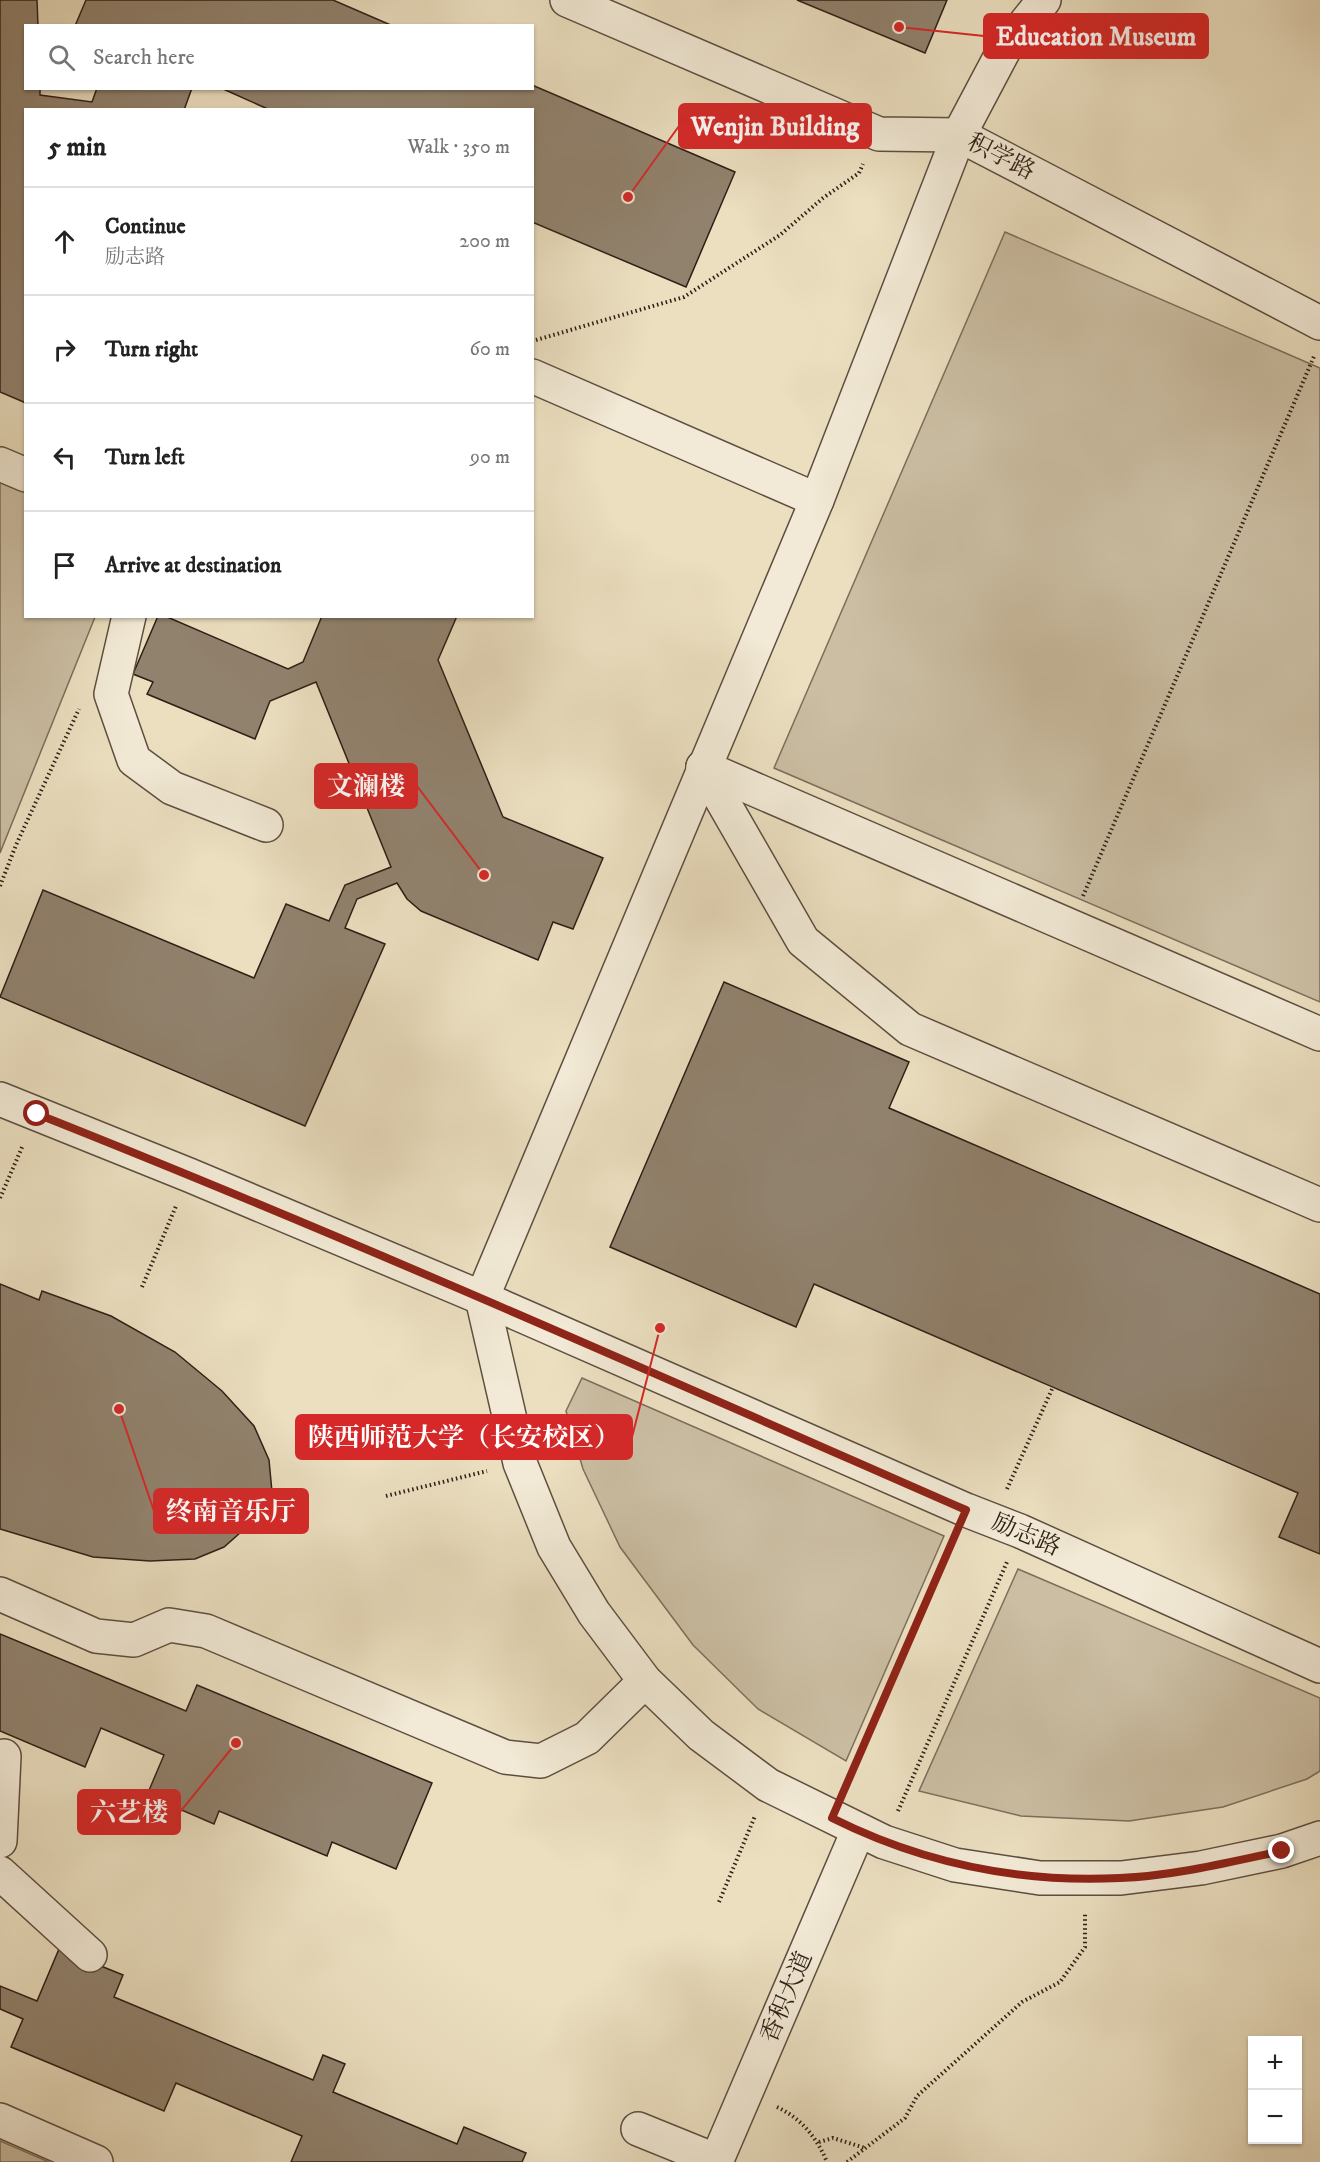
<!DOCTYPE html>
<meta charset="utf-8">
<style>
body{margin:0;font-family:"IM FELL DW Pica","Noto Serif SC",serif;background:#f2f2f2;color:#222}
.controls{position:absolute;right:18px;bottom:18px;display:grid;overflow:hidden;border-radius:0px;box-shadow:0 2px 4px #0004}
.controls button{width:54px;height:54px;display:grid;place-items:center;padding:0;border:0;border-bottom:2px solid #e0e0e0;background:#fff;color:#222;font:30px sans-serif}
.stop{position:absolute;width:18px;height:18px;margin:-14px;border:4px solid #8f2418;border-radius:50%;background:#fff}
.stop.end{background:#8f2418;border-color:#fff;box-shadow:0 2px 6px #0008}
.list{margin:0;padding:0;list-style:none}
h2{display:flex;justify-content:space-between;align-items:center;height:78px;margin:0;padding:0 24px;font-size:26px}
h2 small{font-size:20px;font-weight:400;color:#767676}
.list li{display:grid;grid-template-columns:39px 1fr auto;gap:18px;align-items:center;box-sizing:border-box;height:108px;padding:0 24px;border-top:2px solid #e0e0e0}
.list b{display:block;font-size:22px;white-space:nowrap}
.list p{margin:0;font-size:20px;white-space:nowrap;color:#767676}
.list em{font-size:20px;font-style:normal;color:#767676}
.icon{flex:none;width:33px;height:33px;fill:none;stroke:currentColor;stroke-width:2;stroke-linecap:round;stroke-linejoin:round}
.map{position:relative;flex:none;width:1320px;height:2162px;overflow:hidden}
.search{position:absolute;background:#fff;box-shadow:0 2px 4px #0004;left:24px;top:24px;width:510px;height:66px;display:flex;align-items:center;gap:15px;box-sizing:border-box;padding:0 21px;border-radius:0px;color:#767676;font-size:22px}
.panel{position:absolute;background:#fff;box-shadow:0 2px 4px #0004;left:24px;top:108px;width:510px;height:510px;border-radius:0px}
.map>svg:first-child{display:block}
.green{fill:#cbbea3;stroke:#7d6e5c;stroke-width:1.5}
.building{fill:#91826e;stroke:#2f1e16;stroke-width:1.5}
.lines{fill:none;stroke-linecap:round;stroke-linejoin:round}
.minor-casing{stroke:#5e4e40;stroke-width:36}
.path{stroke:#2f1e16;stroke-width:4;stroke-dasharray:1.5 3;stroke-linecap:butt}
.minor{stroke:#f2ead6;stroke-width:33}
.route{stroke:#8f2418;stroke-width:8}
.labels{text-anchor:middle;dominant-baseline:central;stroke-width:5;stroke-linejoin:round;paint-order:stroke}
.street-label{font-size:24px;fill:#2f1e16;stroke:#f2ead6}
.leader{fill:none;stroke:#d62828;stroke-width:2}
.callout-dot{fill:#d62828;stroke:#f2ead6;stroke-width:2}
.callout{fill:#d62828;stroke:#d62828;stroke-width:2}
.callout-label{font-size:26px;text-anchor:middle;font-weight:bold;fill:#fff}
</style>
<div class="map">
<svg width="1320" height="2162" viewBox="0 0 1320 2162">
<rect width="100%" height="100%" fill="#ebdfc0"/>
<filter id="stains"><feTurbulence type="fractalNoise" baseFrequency=".00333" numOctaves="4"/><feColorMatrix values="0 0 0 0 .2 0 0 0 0 .09 0 0 0 0 .02 0 0 0 .5 -.17"/></filter>
<radialGradient id="worn" r=".72"><stop offset=".6" stop-color="#630" stop-opacity="0"/><stop offset="1" stop-color="#630" stop-opacity=".3"/></radialGradient>
<g class="green">
<polygon points="1005,232 1320,368 1320,1002 774,768"/>
<polygon points="0,478 25,489 26,616 95,617 0,853"/>
<polygon points="582,1378 944,1536 846,1761 758,1709 693,1645 620,1547 583,1469 566,1411"/>
<polygon points="1018,1569 1320,1698 1320,1771 1307,1779 1223,1807 1129,1821 1021,1816 919,1791"/>
<polygon points="0,2141 49,2162 0,2162"/>
</g>
<g class="building">
<polygon points="0,0 37,0 38,26 26,26 26,88 40,88 40,95 92,102 97,88 192,88 184,110 26,110 26,403 0,392"/>
<polygon points="86,0 333,0 393,26 75,26"/>
<polygon points="797,0 947,0 925,53"/>
<polygon points="532,85 735,172 686,287 532,222 532,110 270,110 221,88 532,88"/>
<polygon points="158,616 165,616 288,669 303,662 322,616 457,616 438,660 503,817 603,858 573,929 553,922 538,960 421,911 407,899 397,883 357,899 345,928 385,944 305,1126 0,997 43,890 254,978 286,904 329,921 345,885 391,867 316,682 270,701 255,739 147,694 153,682 133,674"/>
<polygon points="724,982 909,1062 889,1108 1320,1294 1320,1554 1279,1537 1298,1493 814,1284 796,1327 610,1247"/>
<polygon points="0,1284 39,1300 42,1291 111,1316 175,1352 222,1391 254,1426 269,1460 272,1492 266,1517 253,1511 241,1532 224,1547 195,1559 150,1561 93,1557 0,1529"/>
<polygon points="0,1634 186,1711 197,1685 432,1783 396,1869 332,1842 327,1856 219,1811 214,1824 147,1795 164,1755 101,1728 85,1767 0,1731"/>
<polygon points="59,1949 123,1975 114,1997 313,2080 323,2055 345,2064 333,2092 457,2144 464,2127 526,2153 522,2162 291,2162 302,2136 176,2083 164,2111 11,2047 23,2019 0,2009 0,1986 37,2001"/>
</g>
<g class="lines">
<g class="minor-casing">
<g id="minor">
<polyline points="567,0 879,134 959,135 1320,323"/>
<polyline points="1044,0 1004,50 959,135 817,500 482,1298 520,1463 554,1547 594,1613 645,1681 701,1735 768,1785 884,1842 955,1865 1040,1878 1121,1878 1201,1868 1282,1851 1320,1838"/>
<polyline points="532,376 817,500"/>
<polyline points="0,464 26,475"/>
<polyline points="129,616 111,694 134,760 172,788 266,825"/>
<polyline points="703,767 803,941 910,1029 1320,1205"/>
<polyline points="703,767 1320,1034"/>
<polyline points="0,1099 189,1175 482,1298 966,1510 1020,1531 1320,1666"/>
<polyline points="0,1594 96,1636 134,1640 169,1625 206,1631 505,1757 541,1761 587,1738 645,1681"/>
<polyline points="0,1841 4,1756"/>
<polyline points="0,1873 90,1955"/>
<polyline points="0,2120 96,2162"/>
<polyline points="638,2129 717,2161"/>
<polyline points="716,2162 858,1831"/>
</g>
</g>
<g class="path">
<polyline points="536,340 684,297 780,235 823,198 859,173 863,164"/>
<polyline points="0,886 16,845 79,709"/>
<polyline points="1083,896 1315,354"/>
<polyline points="0,1198 23,1145"/>
<polyline points="142,1287 176,1206"/>
<polyline points="1007,1489 1053,1387"/>
<polyline points="386,1496 487,1471"/>
<polyline points="846,1788 953,1541"/>
<polyline points="898,1811 1007,1562"/>
<polyline points="719,1902 755,1816"/>
<path d="M777,2107C801,2118 817,2138 827,2162"/>
<polyline points="819,2142 833,2138 865,2148"/>
<polyline points="847,2162 905,2118 917,2096 1022,2002 1060,1982 1085,1947 1085,1912"/>
</g>
<use href="#minor" class="minor"/>
</g>
<g class="lines">
<path class="route" d="M37,1114C350,1238 658,1375 966,1510L832,1818C922,1863 1020,1883 1120,1878C1174,1876 1229,1862 1282,1851"/>
</g>
<g class="labels">
<g class="street-label">
<text transform="translate(1001 157) rotate(27)">积学路</text>
<text transform="translate(1026 1535) rotate(23)">励志路</text>
<text transform="translate(787 1997) rotate(-67)">香积大道</text>
</g>
</g>
<path class="leader" d="M899 27L984 36M628 197L679 126M484 875L417 786M660 1328L632 1437M119 1409L154 1511M236 1743L180 1812"/>
<g class="callout-dot">
<circle cx="899" cy="27" r="6"/>
<circle cx="628" cy="197" r="6"/>
<circle cx="484" cy="875" r="6"/>
<circle cx="660" cy="1328" r="6"/>
<circle cx="119" cy="1409" r="6"/>
<circle cx="236" cy="1743" r="6"/>
</g>
<g class="callout">
<rect x="984" y="14" width="224" height="44" rx="6"/>
<rect x="679" y="104" width="192" height="44" rx="6"/>
<rect x="315" y="764" width="102" height="44" rx="6"/>
<rect x="296" y="1415" width="336" height="44" rx="6"/>
<rect x="154" y="1489" width="154" height="44" rx="6"/>
<rect x="78" y="1790" width="102" height="44" rx="6"/>
</g>
<g class="callout-label">
<text x="1096" y="45">Education Museum</text>
<text x="775" y="135">Wenjin Building</text>
<text x="366" y="795">文澜楼</text>
<text x="464" y="1446">陕西师范大学（长安校区）</text>
<text x="231" y="1520">终南音乐厅</text>
<text x="129" y="1821">六艺楼</text>
</g>
<rect width="100%" height="100%" filter="url(#stains)"/>
<rect width="100%" height="100%" fill="url(#worn)"/>
</svg>
<div class="controls">
<button>+</button>
<button>−</button>
</div>
<div class="stop" style="left:37px;top:1114px"></div>
<div class="stop end" style="left:1282px;top:1851px"></div>
<div class="search"><svg class="icon" aria-label="search" viewBox="0 0 24 24"><circle cx="10" cy="10" r="6"/><path d="M15 15l6 6"/></svg>Search here</div>
<section class="panel">
<h2>5 min<small>Walk · 350 m</small></h2>
<ul class="list">
<li><svg class="icon" aria-label="ahead" viewBox="0 0 24 24"><path d="M12 20V5M6 11l6-6 6 6"/></svg><div><b>Continue</b><p>励志路</p></div><em>200 m</em></li>
<li><svg class="icon" aria-label="right" viewBox="0 0 24 24"><path d="M7 20v-9h11M14 6l5 5-5 5"/></svg><div><b>Turn right</b></div><em>60 m</em></li>
<li><svg class="icon" aria-label="left" viewBox="0 0 24 24"><path d="M17 20v-9H6M10 6l-5 5 5 5"/></svg><div><b>Turn left</b></div><em>90 m</em></li>
<li><svg class="icon" aria-label="arrive" viewBox="0 0 24 24"><path d="M6 21V4h12l-3 4 3 4H6"/></svg><div><b>Arrive at destination</b></div></li>
</ul>
</section>
</div>
